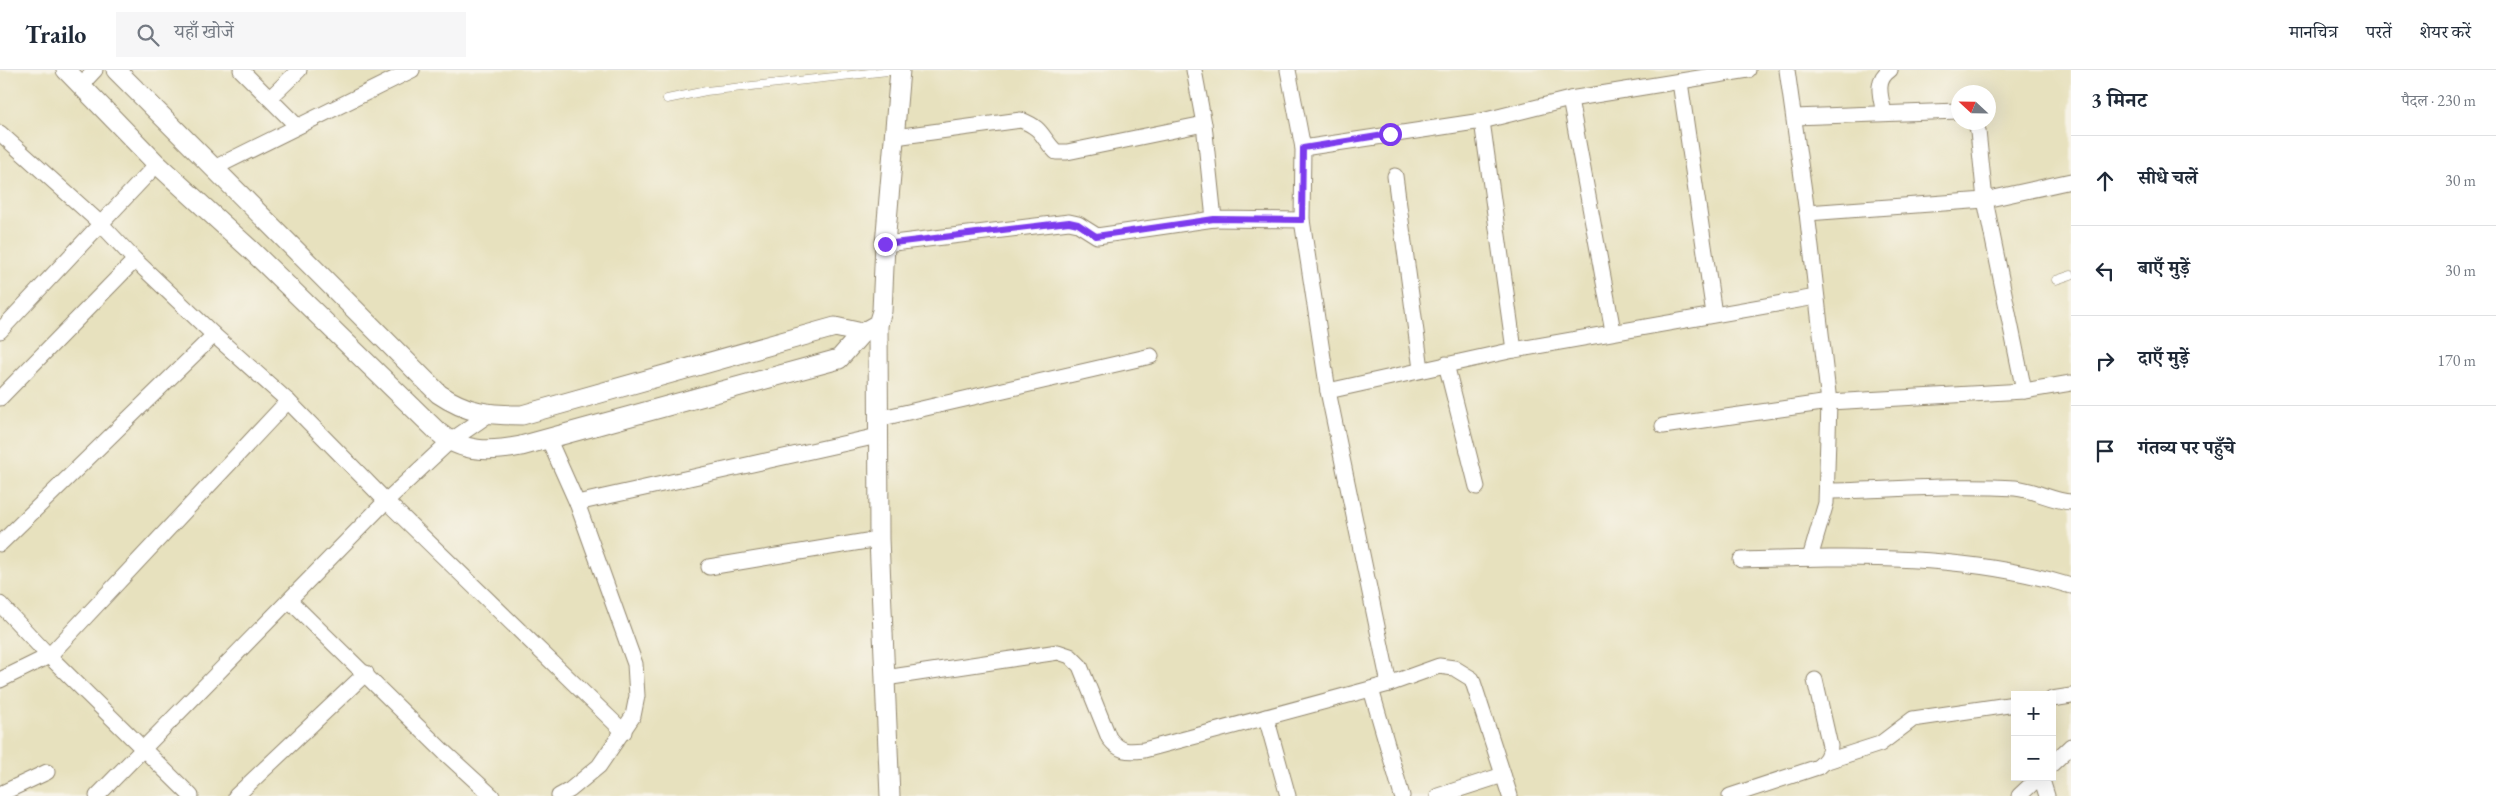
<!DOCTYPE html>
<html lang="hi">
<meta charset="utf-8">
<style>
body{margin:0;font-family:"EB Garamond","Noto Serif Devanagari",serif;background:#f6f6f7;color:#1f2937}
.controls{position:absolute;right:15px;bottom:15px;display:grid;overflow:hidden;border-radius:0px;box-shadow:0 5px 20px #0002}
.controls button{width:45px;height:45px;display:grid;place-items:center;padding:0;border:0;border-bottom:1px solid #e0e1e3;background:#fff;color:#1f2937;font:25px sans-serif}
.compass{position:absolute;left:1951px;top:15px;width:45px;height:45px;border-radius:50%;background:#fff;box-shadow:0 5px 20px #0002;rotate:292deg}
.stop{position:absolute;width:15px;height:15px;margin:-11px;border:4px solid #7c3aed;border-radius:50%;background:#fff}
.stop.end{background:#7c3aed;border-color:#fff;box-shadow:0 1px 5px #0008}
.list{margin:0;padding:0;list-style:none}
h2{display:flex;justify-content:space-between;align-items:center;height:65px;margin:0;padding:0 20px;font-size:21px}
h2 small{font-size:16px;font-weight:400;color:#747a83}
.list li{display:grid;grid-template-columns:32px 1fr auto;gap:15px;align-items:center;box-sizing:border-box;height:90px;padding:0 20px;border-top:1px solid #e0e1e3}
.list b{display:block;font-size:19px;white-space:nowrap}
.list em{font-size:16px;font-style:normal;color:#747a83}
.icon{flex:none;width:28px;height:28px;fill:none;stroke:currentColor;stroke-width:2;stroke-linecap:round;stroke-linejoin:round}
.map{position:relative;flex:none;width:2071px;height:726px;overflow:hidden}
header{display:flex;align-items:center;gap:30px;box-sizing:border-box;height:70px;padding:0 25px;background:#fff;border-bottom:1px solid #e0e1e3}
header strong{font-size:24px}
nav{display:flex;gap:28px;margin-inline-start:auto;font-size:18px}
.search{width:350px;height:45px;background:#f6f6f7;display:flex;align-items:center;gap:12px;box-sizing:border-box;padding:0 18px;border-radius:0px;color:#747a83;font-size:19px}
main{display:flex}
aside{flex:1;background:#fff}
.map>svg:first-child{display:block}
.lines{fill:none;stroke-linecap:round;stroke-linejoin:round}
.service-casing{stroke:#91866e;stroke-width:9}
.minor-casing{stroke:#91866e;stroke-width:17}
.tertiary-casing{stroke:#91866e;stroke-width:21}
.service{stroke:#fff;stroke-width:8}
.minor{stroke:#fff;stroke-width:15}
.tertiary{stroke:#fff;stroke-width:19}
.route{stroke:#7c3aed;stroke-width:6}
</style>
<header>
<strong>Trailo</strong>
<div class="search"><svg class="icon" aria-label="search" viewBox="0 0 24 24"><circle cx="10" cy="10" r="6"/><path d="M15 15l6 6"/></svg>यहाँ खोजें</div>
<nav><a>मानचित्र</a><a>परतें</a><a>शेयर करें</a></nav>
</header>
<main>
<div class="map">
<svg width="2071" height="726" viewBox="0 0 2071 726">
<rect width="100%" height="100%" fill="#f7f3e8"/>
<filter id="ink" filterUnits="userSpaceOnUse"><feTurbulence type="fractalNoise" baseFrequency=".02" numOctaves="2"/><feDisplacementMap in="SourceGraphic" scale="10" xChannelSelector="R" yChannelSelector="G"/><feConvolveMatrix kernelMatrix="1 2 1 2 8 2 1 2 1" color-interpolation-filters="sRGB"/></filter>
<filter id="wash" filterUnits="userSpaceOnUse"><feTurbulence type="fractalNoise" baseFrequency=".0096" numOctaves="4" result="noise"/><feDisplacementMap in="SourceGraphic" scale="20" xChannelSelector="R" yChannelSelector="G"/><feGaussianBlur stdDeviation="1.12" result="paint"/><feColorMatrix in="noise" values="0 0 0 0 0 0 0 0 0 0 0 0 0 0 0 0 0 1.4 0 .05"/><feComposite in="paint" operator="in"/></filter>
<g filter="url(#wash)">
<rect width="100%" height="100%" fill="#e7e1be"/>
</g>
<g filter="url(#ink)">
<g class="lines">
<g class="service-casing">
<g id="service">
<polyline points="667,29 706,21 897,0"/>
<polyline points="2056,210 2071,205"/>
</g>
</g>
<g class="minor-casing">
<g id="minor">
<polyline points="241,0 297,56"/>
<polyline points="1194,0 1204,54 1214,149 1302,150"/>
<polyline points="1288,0 1303,78 1302,150 1328,321 1389,614"/>
<polyline points="1787,0 1807,143 1829,332 1826,433 1810,488"/>
<polyline points="1680,12 1714,244"/>
<polyline points="81,15 95,0"/>
<polyline points="270,28 299,0"/>
<polyline points="1570,29 1613,261"/>
<path d="M1884,43C1881,28 1874,10 1890,0"/>
<polyline points="1794,47 1958,41"/>
<polyline points="1482,51 1514,280"/>
<polyline points="1975,52 1978,61 1985,130 2024,321"/>
<polyline points="0,63 101,154 135,190 214,265 288,331 386,431 624,662"/>
<path d="M895,67L1021,50C1044,59 1040,66 1056,82H1067L1204,54"/>
<polyline points="1303,78 1482,51 1570,29 1748,0"/>
<polyline points="214,98 412,0"/>
<polyline points="1395,106 1421,299"/>
<polyline points="1807,143 1985,130 2071,111"/>
<polyline points="885,174 1069,152 1078,154 1097,166 1214,149"/>
<polyline points="0,261 157,94"/>
<polyline points="1446,294 1477,417"/>
<polyline points="1328,321 1514,280 1816,227"/>
<polyline points="0,328 135,190"/>
<polyline points="878,349 1151,286"/>
<polyline points="1663,356 1829,332 2024,321 2071,313"/>
<polyline points="548,368 577,433 635,594 637,626 633,646 599,696 570,720 559,726"/>
<path d="M1827,421C1889,420 1954,414 2015,418C2035,420 2052,431 2071,432"/>
<polyline points="577,433 878,366"/>
<polyline points="0,474 214,265"/>
<path d="M1741,490C1850,487 1965,483 2071,516"/>
<polyline points="709,497 879,469"/>
<polyline points="290,531 444,682 492,726"/>
<polyline points="0,534 49,586 191,726"/>
<path d="M885,608L1058,582L1070,586L1080,596L1109,668C1120,682 1127,682 1144,680L1389,614L1439,596L1454,598L1472,609L1510,726"/>
<polyline points="0,610 49,586 288,331"/>
<polyline points="1371,619 1402,726"/>
<polyline points="2052,629 2071,626"/>
<polyline points="1266,647 1288,726"/>
<polyline points="1824,692 1880,674 1913,649 2015,634"/>
<polyline points="2052,694 2071,676"/>
<polyline points="2041,707 2047,726"/>
<polyline points="0,724 47,702"/>
<polyline points="97,726 386,431 449,372 488,345"/>
<polyline points="236,726 366,603"/>
<polyline points="1438,726 1503,705"/>
<path d="M1730,726L1818,697C1826,690 1829,686 1830,676L1815,610"/>
<polyline points="2019,726 2039,707"/>
</g>
</g>
<g class="tertiary-casing">
<g id="tertiary">
<path d="M66,0L157,94L252,181L438,362C462,383 491,382 521,376L839,289L862,263L878,254L882,241L885,174L900,0"/>
<path d="M116,0L439,324C467,343 488,345 522,345L835,257L862,263"/>
<polyline points="878,254 879,469 890,726"/>
</g>
</g>
<use href="#service" class="service"/>
<use href="#minor" class="minor"/>
<use href="#tertiary" class="tertiary"/>
</g>
</g>
<g class="lines" filter="url(#ink)">
<polyline class="route" points="885,174 1069,152 1078,154 1096,166 1214,149 1302,150 1303,78 1390,64"/>
</g>
</svg>
<div class="controls">
<button>+</button>
<button>−</button>
</div>
<svg class="compass" viewBox="-18 -18 36 36"><path d="M0-13l5 13h-10z" fill="#e53935"/><path d="M0 13l5-13h-10z" fill="#747a83"/></svg>
<div class="stop" style="left:1390px;top:64px"></div>
<div class="stop end" style="left:885px;top:174px"></div>
</div>
<aside>
<h2>3 मिनट<small>पैदल · 230 m</small></h2>
<ul class="list">
<li><svg class="icon" aria-label="ahead" viewBox="0 0 24 24"><path d="M12 20V5M6 11l6-6 6 6"/></svg><div><b>सीधे चलें</b></div><em>30 m</em></li>
<li><svg class="icon" aria-label="left" viewBox="0 0 24 24"><path d="M17 20v-9H6M10 6l-5 5 5 5"/></svg><div><b>बाएँ मुड़ें</b></div><em>30 m</em></li>
<li><svg class="icon" aria-label="right" viewBox="0 0 24 24"><path d="M7 20v-9h11M14 6l5 5-5 5"/></svg><div><b>दाएँ मुड़ें</b></div><em>170 m</em></li>
<li><svg class="icon" aria-label="arrive" viewBox="0 0 24 24"><path d="M6 21V4h12l-3 4 3 4H6"/></svg><div><b>गंतव्य पर पहुँचे</b></div></li>
</ul>
</aside>
</main>
